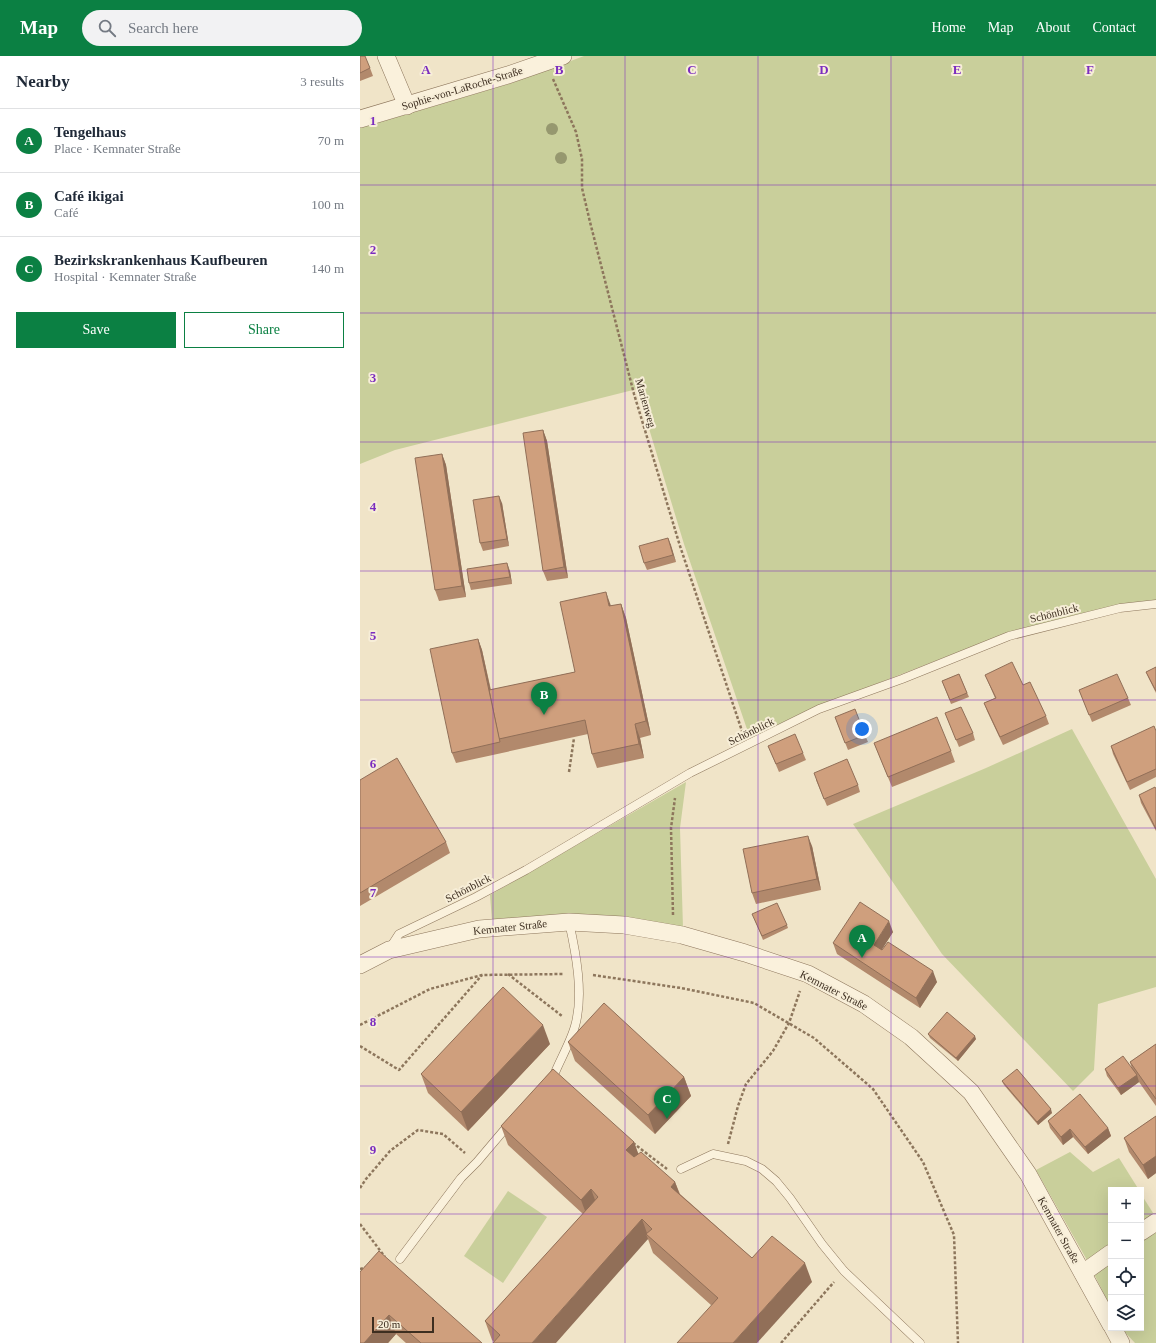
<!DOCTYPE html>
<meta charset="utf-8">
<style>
body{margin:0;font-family:Georgia,serif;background:#f2f2f3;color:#1f2937}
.controls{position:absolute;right:12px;bottom:12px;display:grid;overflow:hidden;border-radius:0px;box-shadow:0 4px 16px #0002}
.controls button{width:36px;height:36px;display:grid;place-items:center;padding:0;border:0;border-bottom:1px solid #e0e1e3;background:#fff;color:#1f2937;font:20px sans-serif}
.scale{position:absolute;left:12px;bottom:10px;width:62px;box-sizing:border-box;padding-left:4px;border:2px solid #3d2e20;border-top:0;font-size:11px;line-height:14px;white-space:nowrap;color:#3d2e20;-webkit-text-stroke:3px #f7eed8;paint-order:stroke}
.you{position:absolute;left:502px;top:673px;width:14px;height:14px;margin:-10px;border:3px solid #fff;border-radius:50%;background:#1a73e8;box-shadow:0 0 0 6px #1a73e833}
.badge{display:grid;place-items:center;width:26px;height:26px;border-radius:50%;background:#0b8043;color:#fff;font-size:13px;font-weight:700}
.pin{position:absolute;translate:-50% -33px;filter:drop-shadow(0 1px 2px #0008)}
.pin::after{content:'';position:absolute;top:21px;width:14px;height:12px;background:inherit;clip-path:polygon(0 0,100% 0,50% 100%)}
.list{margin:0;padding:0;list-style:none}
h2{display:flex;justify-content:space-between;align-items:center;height:52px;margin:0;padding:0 16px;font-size:17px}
h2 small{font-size:13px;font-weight:400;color:#747a83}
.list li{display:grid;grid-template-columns:26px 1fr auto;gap:12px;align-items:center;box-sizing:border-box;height:64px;padding:0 16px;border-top:1px solid #e0e1e3}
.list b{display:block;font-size:15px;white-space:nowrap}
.list p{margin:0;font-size:13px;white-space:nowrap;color:#747a83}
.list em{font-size:13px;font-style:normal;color:#747a83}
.actions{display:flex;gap:8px;padding:12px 16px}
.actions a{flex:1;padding:9px 0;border:1px solid #0b8043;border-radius:0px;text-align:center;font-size:14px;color:#0b8043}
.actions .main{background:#0b8043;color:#fff}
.icon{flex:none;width:22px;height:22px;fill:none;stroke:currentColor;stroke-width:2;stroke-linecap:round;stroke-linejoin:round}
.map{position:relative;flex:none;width:796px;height:1287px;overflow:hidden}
header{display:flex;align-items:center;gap:24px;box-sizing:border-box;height:56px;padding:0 20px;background:#0b8043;color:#fff}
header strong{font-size:19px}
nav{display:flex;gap:22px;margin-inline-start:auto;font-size:14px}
.search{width:280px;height:36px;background:#f2f2f3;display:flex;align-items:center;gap:10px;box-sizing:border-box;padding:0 14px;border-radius:22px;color:#747a83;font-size:15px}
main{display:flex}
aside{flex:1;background:#fff}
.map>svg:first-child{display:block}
.green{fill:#c9cf9b}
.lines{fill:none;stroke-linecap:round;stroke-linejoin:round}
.service-casing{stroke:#8d765c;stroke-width:9}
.minor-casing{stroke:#8d765c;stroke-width:18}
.path{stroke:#8d765c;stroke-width:2.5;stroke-dasharray:3 2;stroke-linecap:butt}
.service{stroke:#faf1dc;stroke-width:8}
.minor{stroke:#faf1dc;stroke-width:17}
.tree{fill:#96986f}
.wall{fill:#b2896c}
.shaded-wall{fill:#916f58}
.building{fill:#cf9f7d;stroke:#916f58}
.grid{fill:none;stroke:#7b2cbf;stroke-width:1;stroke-opacity:0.55}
.labels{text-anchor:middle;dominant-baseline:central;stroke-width:4;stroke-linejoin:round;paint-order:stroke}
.street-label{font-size:11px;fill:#3d2e20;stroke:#f7eed8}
.grid-label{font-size:13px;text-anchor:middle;font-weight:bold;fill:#7b2cbf;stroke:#f7eed8;stroke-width:4;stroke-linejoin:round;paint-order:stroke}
</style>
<header>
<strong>Map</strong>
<div class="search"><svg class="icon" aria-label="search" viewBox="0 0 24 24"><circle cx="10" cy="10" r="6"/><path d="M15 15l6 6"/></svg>Search here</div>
<nav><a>Home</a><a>Map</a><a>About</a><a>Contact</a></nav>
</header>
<main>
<aside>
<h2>Nearby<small>3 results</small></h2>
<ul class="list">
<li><span class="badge">A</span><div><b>Tengelhaus</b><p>Place · Kemnater Straße</p></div><em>70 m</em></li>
<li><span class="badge">B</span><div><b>Café ikigai</b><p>Café</p></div><em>100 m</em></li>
<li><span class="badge">C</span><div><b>Bezirkskrankenhaus Kaufbeuren</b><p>Hospital · Kemnater Straße</p></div><em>140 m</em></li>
</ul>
<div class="actions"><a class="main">Save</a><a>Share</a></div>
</aside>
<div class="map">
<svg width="796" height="1287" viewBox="0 0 796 1287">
<rect width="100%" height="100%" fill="#f0e4c8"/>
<g class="green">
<polygon points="224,0 796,0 796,545 647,577 457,651 390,682 324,488 277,333 35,394 0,408 0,72 152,27"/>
<polygon points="712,673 796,823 796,931 738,948 734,1014 713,1035 582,898 493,768 626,712"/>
<polygon points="326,726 320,772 323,872 132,865 130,839"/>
<polygon points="710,1096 733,1116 759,1102 779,1134 751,1134 751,1190 728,1206 676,1114"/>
<polygon points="148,1135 187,1161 143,1227 104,1200"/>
<polygon points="781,1138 795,1160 781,1169"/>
<polygon points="796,1174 796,1287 775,1287 761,1272 781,1272 781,1185"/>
<polygon points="751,1206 751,1252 734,1218"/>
</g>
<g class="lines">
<g class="service-casing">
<g id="service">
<polyline points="30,892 39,878 116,841 166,814 330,717 459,653 542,623 649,580 760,552 796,548"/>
<path d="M189,1024L194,1019C200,1004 211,985 215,970C224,939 216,897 209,866"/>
<polyline points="321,1113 353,1098 386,1105 402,1113 416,1125 430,1142 462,1188 484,1215 560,1287"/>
<polyline points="40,1203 101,1122 117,1106 150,1067"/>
</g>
</g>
<g class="minor-casing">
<g id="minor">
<polyline points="26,0 47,50"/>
<polyline points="0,63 148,19 203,0"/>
<polyline points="0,909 29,894 119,873 209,866 264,869 322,879 385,897 448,918 504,948 551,981 611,1036 668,1118 751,1269"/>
<polyline points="781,1176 796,1166"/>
<polyline points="723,1217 751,1197"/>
<polyline points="753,1272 761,1287"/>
</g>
</g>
<g class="path">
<polyline points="193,23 216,76 222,103 222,132 230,166 274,338 320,490 382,675"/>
<polyline points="209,716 214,682"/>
<polyline points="313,859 311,772 315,742"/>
<polyline points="148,918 202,960"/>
<polyline points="233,919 321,932 394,947 454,982 513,1033 563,1106 594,1179 598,1287"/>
<polyline points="0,969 70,933 122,919 204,918"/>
<polyline points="0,990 39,1014 122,919"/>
<polyline points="273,1087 307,1113"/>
<polyline points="368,1088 378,1050 386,1028 413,995 429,967 440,935"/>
<polyline points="0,1132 6,1123 30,1095 58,1074 83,1078 105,1097"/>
<polyline points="0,1168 25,1201"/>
<polyline points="0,1213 7,1211"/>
<polyline points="421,1287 474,1226"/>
</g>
<use href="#service" class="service"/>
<use href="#minor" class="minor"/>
</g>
<g class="tree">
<circle cx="192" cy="73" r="6"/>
<circle cx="201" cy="102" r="6"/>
</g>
<g class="wall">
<polygon points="0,0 10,12 13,20 0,25"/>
<polygon points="183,374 187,385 208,522 187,525 183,515"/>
<polygon points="82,398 86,409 106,541 79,545 75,534"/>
<polygon points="142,447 149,490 123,495 120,487"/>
<polygon points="308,482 316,506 287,514 284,507"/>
<polygon points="150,515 152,528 111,534 109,527"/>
<polygon points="261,548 266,562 291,679 280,682 284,702 237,712 232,698 228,678 96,707 92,697 118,583 122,594 131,634 215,616 251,550"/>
<polygon points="796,611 796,637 789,623 786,616"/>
<polygon points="599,618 609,641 591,648 582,625"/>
<polygon points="625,619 663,629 686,660 689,668 643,689 627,655 624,647 635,642"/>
<polygon points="719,634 768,642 771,649 732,666"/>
<polygon points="585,657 613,677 615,684 599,691"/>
<polygon points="475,661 505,679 508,686 488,694"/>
<polygon points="796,675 796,721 770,734 753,698 751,690"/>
<polygon points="514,687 591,695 595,706 532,731"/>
<polygon points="408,690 443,697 446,704 419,716"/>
<polygon points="0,724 86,786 90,797 0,850"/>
<polygon points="456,724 498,729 500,736 467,750"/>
<polygon points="796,733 796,775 781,747 779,739"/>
<polygon points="452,790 461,834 396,848 392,837"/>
<polygon points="394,862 427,869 428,872 403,884"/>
<polygon points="533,876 521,894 577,926 560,952 477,898 473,887"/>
<polygon points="568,978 616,983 598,1005 570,982"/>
<polygon points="208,986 324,1021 331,1040 295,1078 215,1005"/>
<polygon points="190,988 108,1075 68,1037 61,1018"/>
<polygon points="796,988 796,1050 779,1026 761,1039 747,1020 745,1013 772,1013 770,1006"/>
<polygon points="642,1025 692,1057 678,1069 644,1029"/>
<polygon points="796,1060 796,1117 788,1123 769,1096 764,1082"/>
<polygon points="688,1065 748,1072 751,1080 728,1098 713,1081 703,1089 690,1072"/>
<polygon points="141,1070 274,1086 278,1098 315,1126 320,1138 392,1202 452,1226 351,1249 293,1197 288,1183 134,1286 132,1284 125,1265 223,1158 148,1089"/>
<polygon points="0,1216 122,1287 46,1287 36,1278 28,1287 0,1287"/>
</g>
<g class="shaded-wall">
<polygon points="183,374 187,385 208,522 204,511"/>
<polygon points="82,398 86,409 106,541 102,530"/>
<polygon points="139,440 142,447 149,490 147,483"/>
<polygon points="308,482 311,489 316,506 313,499"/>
<polygon points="147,507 150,515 152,528 150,521"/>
<polygon points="246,536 251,550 249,550"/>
<polygon points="261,548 266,562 291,679 286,665"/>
<polygon points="118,583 122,594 141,683 140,683"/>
<polygon points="275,668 280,682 284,702 279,688"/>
<polygon points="448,780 452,790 461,834 457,823"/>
<polygon points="529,865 533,876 518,900 514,889"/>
<polygon points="573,915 577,926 560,952 556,942"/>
<polygon points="183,969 190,988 108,1075 101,1056"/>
<polygon points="615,980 616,983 598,1005 596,1002"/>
<polygon points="777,1019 779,1026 761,1039 758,1032"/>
<polygon points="324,1021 331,1040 295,1078 288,1059"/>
<polygon points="691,1053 692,1057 678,1069 677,1066"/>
<polygon points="748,1072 751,1080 728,1098 725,1091"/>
<polygon points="710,1073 713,1081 703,1089 701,1081"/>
<polygon points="274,1086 281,1105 273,1113 266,1094"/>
<polygon points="796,1100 796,1117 788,1123 783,1109"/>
<polygon points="315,1126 322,1145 311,1131"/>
<polygon points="231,1133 238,1152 228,1163 221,1144"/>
<polygon points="282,1163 288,1180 286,1178 288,1183 196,1287 172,1287"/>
<polygon points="445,1207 452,1226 397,1287 373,1287"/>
<polygon points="29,1259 36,1278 28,1287 4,1287"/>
</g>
<g class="building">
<polygon points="0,0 5,0 10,12 0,17"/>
<polygon points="183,374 204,511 183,515 163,377"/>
<polygon points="82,398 102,530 75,534 55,402"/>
<polygon points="139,440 147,483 120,487 113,444"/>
<polygon points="308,482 313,499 284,507 279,490"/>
<polygon points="147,507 150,521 109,527 107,513"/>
<polygon points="246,536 249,550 261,548 286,665 275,668 279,688 232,698 225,664 139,683 129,634 215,616 200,546"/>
<polygon points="118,583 140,686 92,697 70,593"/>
<polygon points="652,606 663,629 670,626 686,660 640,681 624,647 636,642 625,619"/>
<polygon points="796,611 796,635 786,616"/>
<polygon points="599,618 607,637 590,644 582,625"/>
<polygon points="757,618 768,642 729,659 719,634"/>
<polygon points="601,651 613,677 596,684 585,657"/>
<polygon points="495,653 505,679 485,687 475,661"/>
<polygon points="577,661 591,695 528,721 514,687"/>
<polygon points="794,670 796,675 796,713 767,726 751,690"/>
<polygon points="435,678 443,697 416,708 408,690"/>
<polygon points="37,702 86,786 0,837 0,724"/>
<polygon points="487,703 498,729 464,743 454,717"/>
<polygon points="795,731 796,733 796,773 779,739"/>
<polygon points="448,780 457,823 392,837 383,793"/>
<polygon points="500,846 529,865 514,889 522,894 528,886 573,915 556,942 473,887"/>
<polygon points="417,847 427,869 402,880 392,858"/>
<polygon points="143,931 183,969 101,1056 61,1018"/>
<polygon points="244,947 324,1021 288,1059 208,986"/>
<polygon points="587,956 615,980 596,1002 568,978"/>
<polygon points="796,988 796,1043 770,1006"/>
<polygon points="763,1000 777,1019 758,1032 745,1013"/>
<polygon points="193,1013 274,1086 266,1094 274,1101 281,1096 315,1126 311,1131 392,1202 412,1180 445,1207 373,1287 317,1287 358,1242 286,1178 292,1173 282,1163 172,1287 133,1287 140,1279 125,1265 238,1141 231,1133 221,1144 141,1070"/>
<polygon points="657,1013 691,1053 677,1066 642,1025"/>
<polygon points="720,1038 748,1072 725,1091 710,1073 701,1081 688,1065"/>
<polygon points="796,1060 796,1100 783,1109 764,1082"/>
<polygon points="19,1195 122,1287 61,1287 29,1259 4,1287 0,1287 0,1216"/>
</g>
<path class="grid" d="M133,0V1287M265,0V1287M398,0V1287M531,0V1287M663,0V1287M0,129H796M0,257H796M0,386H796M0,515H796M0,644H796M0,772H796M0,901H796M0,1030H796M0,1158H751M781,1158H796"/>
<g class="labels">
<g class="street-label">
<text transform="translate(102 32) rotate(-17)">Sophie-von-LaRoche-Straße</text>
<text transform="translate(286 347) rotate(74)">Marienweg</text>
<text transform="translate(694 557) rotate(-14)">Schönblick</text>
<text transform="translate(391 675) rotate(-26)">Schönblick</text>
<text transform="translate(108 832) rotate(-27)">Schönblick</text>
<text transform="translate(150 871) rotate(-6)">Kemnater Straße</text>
<text transform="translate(474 934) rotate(27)">Kemnater Straße</text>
<text transform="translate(699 1174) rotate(61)">Kemnater Straße</text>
</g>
</g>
<g class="grid-label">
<text x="66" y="18">A</text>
<text x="199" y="18">B</text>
<text x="332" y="18">C</text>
<text x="464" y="18">D</text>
<text x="597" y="18">E</text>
<text x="730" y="18">F</text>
<text x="13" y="69">1</text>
<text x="13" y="198">2</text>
<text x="13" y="326">3</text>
<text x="13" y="455">4</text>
<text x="13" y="584">5</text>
<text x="13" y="712">6</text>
<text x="13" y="841">7</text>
<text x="13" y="970">8</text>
<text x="13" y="1098">9</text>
</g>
</svg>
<div class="controls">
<button>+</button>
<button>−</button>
<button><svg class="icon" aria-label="locate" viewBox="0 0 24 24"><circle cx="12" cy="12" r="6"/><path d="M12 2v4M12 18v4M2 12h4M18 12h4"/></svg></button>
<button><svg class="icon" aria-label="layers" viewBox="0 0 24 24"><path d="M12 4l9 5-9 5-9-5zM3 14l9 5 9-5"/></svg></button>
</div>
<div class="scale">20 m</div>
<div class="you"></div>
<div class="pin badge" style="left:502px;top:902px">A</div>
<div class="pin badge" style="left:184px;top:659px">B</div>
<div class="pin badge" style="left:307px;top:1063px">C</div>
</div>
</main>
